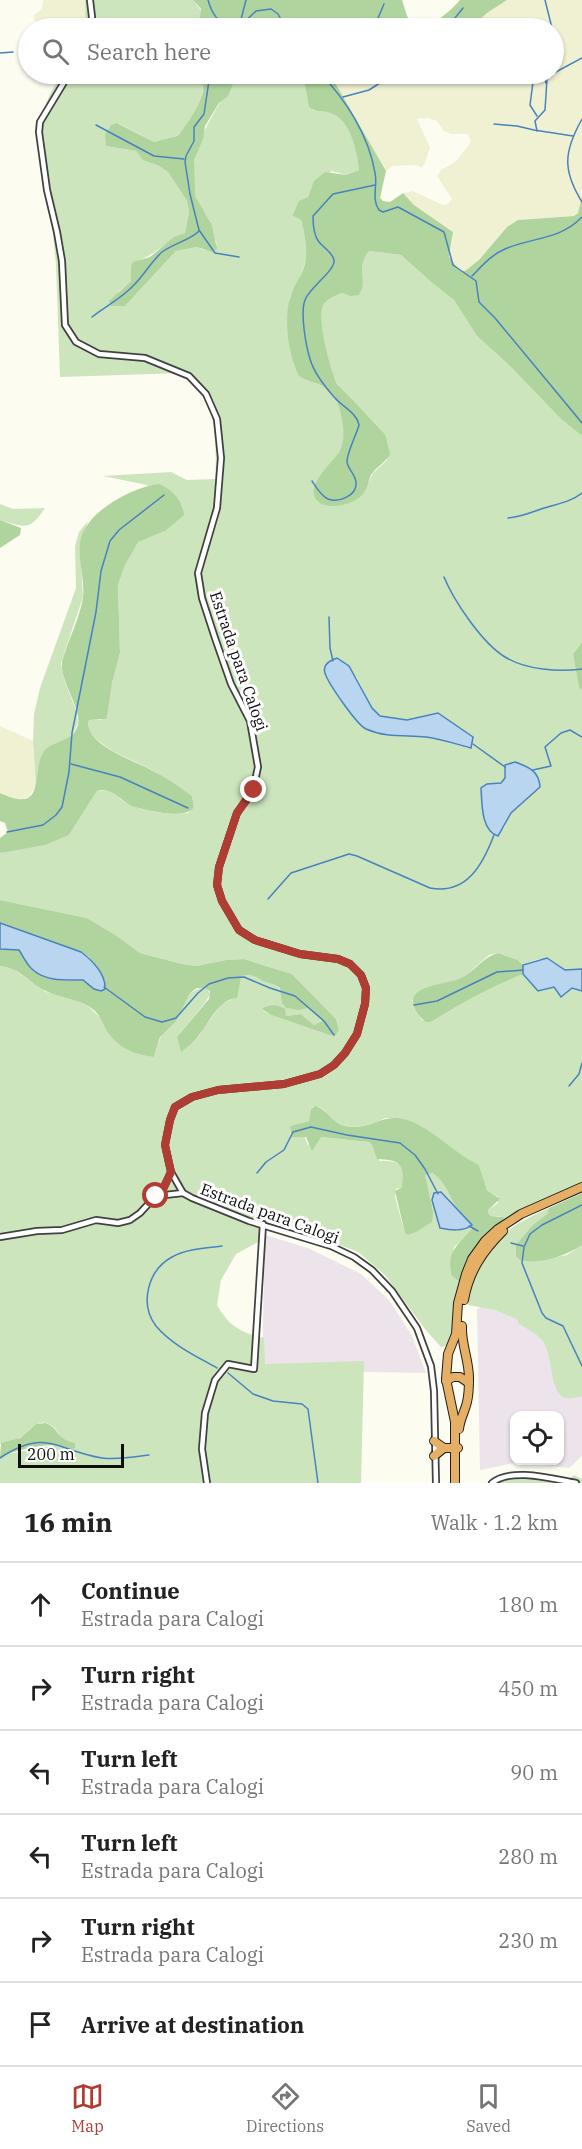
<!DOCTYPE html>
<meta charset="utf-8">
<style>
body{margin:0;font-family:"IBM Plex Serif",serif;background:#f2f2f2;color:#222}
.controls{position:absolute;right:18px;bottom:18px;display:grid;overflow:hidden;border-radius:12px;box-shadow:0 2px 4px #0004}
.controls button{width:54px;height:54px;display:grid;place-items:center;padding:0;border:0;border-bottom:2px solid #e0e0e0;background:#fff;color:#222;font:30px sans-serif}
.scale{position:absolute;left:18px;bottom:15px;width:106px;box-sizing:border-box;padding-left:6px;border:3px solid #0e0e0e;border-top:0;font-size:16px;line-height:21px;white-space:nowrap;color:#0e0e0e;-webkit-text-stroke:4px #fff;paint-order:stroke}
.stop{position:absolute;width:18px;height:18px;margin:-14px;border:4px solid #b03d34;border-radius:50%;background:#fff}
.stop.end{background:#b03d34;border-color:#fff;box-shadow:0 2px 6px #0008}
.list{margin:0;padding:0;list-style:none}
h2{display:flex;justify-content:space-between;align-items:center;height:78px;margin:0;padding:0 24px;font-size:26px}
h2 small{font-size:20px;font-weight:400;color:#767676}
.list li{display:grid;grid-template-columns:39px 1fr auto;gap:18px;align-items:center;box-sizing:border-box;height:84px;padding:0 24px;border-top:2px solid #e0e0e0}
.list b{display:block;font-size:22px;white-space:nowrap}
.list p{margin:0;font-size:20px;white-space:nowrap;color:#767676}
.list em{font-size:20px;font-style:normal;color:#767676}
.icon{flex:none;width:33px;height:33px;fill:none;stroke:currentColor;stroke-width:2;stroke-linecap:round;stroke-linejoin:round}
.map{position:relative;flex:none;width:582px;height:1483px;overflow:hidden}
.search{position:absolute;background:#fff;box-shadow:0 2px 4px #0004;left:18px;right:18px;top:18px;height:66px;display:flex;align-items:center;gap:15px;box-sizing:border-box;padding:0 21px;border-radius:33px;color:#767676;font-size:22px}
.sheet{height:582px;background:#fff}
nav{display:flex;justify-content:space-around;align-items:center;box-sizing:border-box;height:84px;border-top:2px solid #e0e0e0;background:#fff;font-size:16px;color:#767676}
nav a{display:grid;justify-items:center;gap:3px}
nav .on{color:#b03d34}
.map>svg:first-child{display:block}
.industrial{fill:#ece3eb;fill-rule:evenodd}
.farmland{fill:#f0f1d3}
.green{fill:#cde5bd;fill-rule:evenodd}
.forest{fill:#b0d49e}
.water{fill:#bad5f0;stroke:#4882bf;stroke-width:1.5}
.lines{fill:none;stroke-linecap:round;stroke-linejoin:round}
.stream{stroke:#4882bf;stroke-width:1.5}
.minor-casing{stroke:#414141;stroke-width:8}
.highway-casing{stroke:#1f1f1f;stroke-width:10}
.minor{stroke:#fff;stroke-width:4.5}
.highway{stroke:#e5af66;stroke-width:8}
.route{stroke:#b03d34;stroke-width:8}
.labels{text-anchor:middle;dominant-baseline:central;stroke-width:6;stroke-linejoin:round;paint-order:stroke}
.street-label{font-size:16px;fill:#0e0e0e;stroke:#fff}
</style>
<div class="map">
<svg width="582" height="1483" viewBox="0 0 582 1483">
<rect width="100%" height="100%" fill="#fdfcf0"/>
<g class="industrial">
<polygon points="265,1235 308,1248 361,1274 389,1300 412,1336 426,1373 262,1370"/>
<path d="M519,1281L582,1354V1456L569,1468L518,1462L480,1470L477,1309ZM514,1416H560V1460H514Z"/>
</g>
<g class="farmland">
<polygon points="43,0 86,0 85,28 39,28 33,16 42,9"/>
<polygon points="507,0 582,0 582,197 578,213 574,216 518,220 507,227 479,260 465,271 460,271 449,257 453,239 450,230 414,205 403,193 413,191 443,205 448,204 452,199 437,176 441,170 455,162 471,142 468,134 451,134 444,131 437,121 428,118 417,119 430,147 425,163 422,168 417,165 392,166 386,171 330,74 554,74 554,28 471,28 487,13"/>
<polygon points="0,726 33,741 36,787 28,797 21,800 13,799 0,793"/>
</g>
<g class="green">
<polygon points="85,0 193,0 214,28 85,28"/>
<path d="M62,74H181L202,82C205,102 190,121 178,137L154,142L118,123L106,146L136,151L146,161L159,166L168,172L187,201L189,212L185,233C165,242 155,255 133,263L131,281L118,292L125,306L176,251L197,247L204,250L217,244C214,238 214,233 212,226C208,214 197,206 194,194C185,149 217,110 237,74H303C307,87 305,100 313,110C320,111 327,111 333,113C352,122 357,152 359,170L346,175L332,171L312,187L308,197L299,202L292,214L301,220C305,235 309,254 303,269C300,278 294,285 291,294C287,306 289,344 292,357C297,381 310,379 327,389C338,396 344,417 345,430C346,454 326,465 315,484L364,492L373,473L387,460L385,434C370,416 349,402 337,383C329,370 317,319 323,306C326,299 335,296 342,293C373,303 357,279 361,264C363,259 366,255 369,251L401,255L431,282L454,300L477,336L510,366L561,419L582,436V642L573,654L579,688L582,690V969L565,970C546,957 544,956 523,965L518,960L498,953L489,955L463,978L442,985L412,1000L414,1008L422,1020L431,1022C462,1003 489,988 523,974C532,985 538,992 554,987L565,993L572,988L582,991V1184L505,1222L500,1216H491L488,1213V1210L498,1203V1197L487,1190L479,1165C448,1151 424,1118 386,1118C382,1119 377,1122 373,1123C363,1127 352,1128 341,1125C328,1121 328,1105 312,1107L309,1121L290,1126V1135L304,1136L308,1145L321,1137L369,1142C374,1146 375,1155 380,1161C400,1159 408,1168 401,1188L396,1189L395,1197L405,1233L407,1235L429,1223L428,1196L425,1175L432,1173C447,1182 449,1196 458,1209C464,1216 469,1221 472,1230L454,1247L450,1271L451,1275L462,1284L456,1343L441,1347L425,1329L385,1275L358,1252L299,1229L263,1219L262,1240L236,1254L221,1280L217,1305C230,1327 240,1332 264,1338L265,1364L364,1361L361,1483H0V1458L8,1454L55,1445L68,1450L74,1443C55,1439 63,1435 52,1426C38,1415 28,1433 19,1438C13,1442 6,1441 0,1444V966L10,967L46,992L77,1000L89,1007L139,1054L154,1057L162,1033L171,1025L190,993L202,987L208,989L210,994L205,1003L177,1037H198L221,1004L235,998L241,977C251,971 255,977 264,981C268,984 275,983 278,987C283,991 287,1003 290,1009L308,1008L322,1021L314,1025L301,1014L286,1016L262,1010L271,1015L329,1035L335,1036L339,1030L336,1019L292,974L244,959L226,960L196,966L182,964L140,953L117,936L87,918L0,900V853L69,835L97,791L108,790C115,793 120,800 127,803C143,812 169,815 188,813L194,807L192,796C180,787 166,778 152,770C130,758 104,751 88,730L89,720H102L120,653L118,585L125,565L137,542L165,531L147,485L103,476L171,472L187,480L215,479C217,455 216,409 201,389C197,383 189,378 183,373L60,377L56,264L52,226L40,163L36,127L51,92ZM356,676L372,708L380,716L407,720L438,713L445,717L461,730L471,748L426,737L389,736L356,719L328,679ZM515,762L528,767L540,787L511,813L504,828L493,834L486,825L487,784L501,783L505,778L504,768Z"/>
<path d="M0,504L13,509L45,508C29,532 25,527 0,520Z"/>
<polygon points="88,521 80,543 83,597 61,663 65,682 77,713 78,723 73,733 68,739 43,753 36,787 33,741 34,714 40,688 76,588 75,546 79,532"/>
<path d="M549,1208L547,1214L541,1220L545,1259L567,1255L582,1245V1396C577,1397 568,1400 563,1397C549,1389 553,1352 542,1340C536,1333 525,1328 518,1323V1320L496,1310L468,1305C469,1281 484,1249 503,1234C517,1223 534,1215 549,1208Z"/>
<polygon points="505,1474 569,1480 574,1475 582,1479 582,1483 489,1483 492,1479"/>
</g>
<g class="forest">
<path d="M193,0H402L407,16L416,28C432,27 450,12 460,0H507L487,13L471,28H214L210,25L203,24L200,18L201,9Z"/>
<path d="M181,74H237L228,96L219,103L205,126L203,139L194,160L195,196L212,225L217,249L212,252L197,247L176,251L125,306H111L109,301L131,281V266L133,262L150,257L174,237L185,233L189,212L187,201L168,172L159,166L143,160L136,151L106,146L105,135L111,125L117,123L154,142L178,136C185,127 213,90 199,80C195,76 186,76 181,74Z"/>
<path d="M303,74H330L386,171L380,198L383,201L390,202L403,193L414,205L450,230L453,232L449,257L460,271H465L479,260L507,227L518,220L574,216L578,213L582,197V436L561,419L510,366L477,336L454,300L431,282L401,255L369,251C354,270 369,280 359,295L351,296L342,293C335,296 326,299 323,306C317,321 330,369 337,384L385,434L390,454C385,463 376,467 371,475C368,482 367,491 361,496C348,509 306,513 315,484C333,452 350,458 341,414C339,406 336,396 328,390C320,383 308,382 299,376C288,356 283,316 291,295C293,286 300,278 303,270C309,255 305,235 301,220L292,215L299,201L308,197L314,181L325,172L346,175L359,170C357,152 351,120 331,113C324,110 316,113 309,107Z"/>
<path d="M159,484C173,490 182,500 184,515L165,531L138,542L125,565L118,585L120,653L112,683L107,716L106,719L89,720C82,744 136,761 153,771C167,778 180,787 192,796L194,807C187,820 148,811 135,807C121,803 113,786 97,791L69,835L45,845L0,853V838L8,832L5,823L0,821V793C47,815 31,774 43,753C50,740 72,744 78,725C82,710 61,683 62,664C62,658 66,651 67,646C73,631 80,614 83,598C85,580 78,561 80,543C83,513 132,487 159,484Z"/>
<polygon points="0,520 21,528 20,535 0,548"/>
<polygon points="582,642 582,690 579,688 573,654"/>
<path d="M0,900L87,918L117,936L140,953L182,964L196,966L226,960L244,959L292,974L336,1019L339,1030L335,1036L329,1035L271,1015L262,1009C269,1004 278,1004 285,1009L286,1016L301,1014L314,1025L322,1021L308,1008L299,1010L286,1008L282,1003L280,988C275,984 271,984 265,982C256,978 251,971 241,977L237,998C217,1000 211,1021 199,1035C194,1042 187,1047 181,1052L177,1037L209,999L210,991L205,988H197L190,993L176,1021L160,1037L154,1057C136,1055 118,1048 107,1031C103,1024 101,1017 95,1011C82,999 64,999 48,992C31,985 19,967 0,966V949L19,950L32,970L48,978L65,981L83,980L99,971L89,957L81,952L0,923Z"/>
<path d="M498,953L518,960L523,965V974C489,988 462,1003 431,1022H426C420,1018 414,1010 413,1003C410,984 450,985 463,977C476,970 483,957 498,953Z"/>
<path d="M315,1106C329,1110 331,1123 345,1126C375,1132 382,1107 417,1124C439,1135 457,1155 479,1165L487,1190L500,1199L488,1210V1213L491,1216L503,1217L505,1222L462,1284L451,1275C447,1250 458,1245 472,1229C469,1221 463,1216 458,1209C448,1196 447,1182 432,1173L425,1175L433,1212L432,1222L416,1232L407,1235L405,1233L395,1191L401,1188C404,1179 405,1164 393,1161C388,1159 382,1160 377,1159L372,1145L369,1142L321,1137L312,1151L306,1137H291L290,1126L309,1121L311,1109Z"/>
<path d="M582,1193V1245C566,1256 539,1265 520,1260L516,1256V1245L532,1226L547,1214L549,1208Z"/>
<path d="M46,1423C61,1430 54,1438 75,1443V1448C67,1452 61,1445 52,1445C36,1446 14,1450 0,1458L1,1443L20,1438L36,1424Z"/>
</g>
<g class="water">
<path d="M337,658L349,666L372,708L380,716L407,720L438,713L473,737L471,748C456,744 441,739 426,737C405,735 386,738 366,729C357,725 332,688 327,678C321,667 326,662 337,658Z"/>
<path d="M515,762C529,767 539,771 540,787L511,813L498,836C481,831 482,803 481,788L487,784L501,783L505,778V765Z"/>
<path d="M0,923L81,952C92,960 106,974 105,989L101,991L94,989L83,980C66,980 47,982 33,970C27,965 23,956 19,950L0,949Z"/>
<polygon points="547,958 565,970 582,969 582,991 572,988 561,997 554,987 538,991 523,974 523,965"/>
<path d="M441,1192L472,1225C463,1232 450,1230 440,1228L432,1200L434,1193Z"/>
</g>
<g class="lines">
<g class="stream">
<path d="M208,0C212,14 218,23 232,28"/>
<polyline points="545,0 552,28"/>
<polyline points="239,27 246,0"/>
<polyline points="238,28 256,11 271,9 278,14 286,28"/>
<polyline points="371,28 376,23 384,4"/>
<polyline points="447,28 463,8"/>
<polyline points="0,53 13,52"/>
<polyline points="554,73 582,58"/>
<polyline points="202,74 209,75"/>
<polyline points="210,74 204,114 194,127 194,141 186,156 185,162 190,194 199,230 215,253 239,257"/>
<path d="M321,74C346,100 369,136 375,173C378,185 371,199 379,210L383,212L398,207L444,232L453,265L476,281L479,302L495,318L582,423"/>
<polyline points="526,74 533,82 530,105 537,116"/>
<polyline points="543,74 546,83"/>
<polyline points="343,97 369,90 394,74"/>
<path d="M582,119C564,151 562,170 582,202"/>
<polyline points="494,124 517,126 534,130 573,136"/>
<polyline points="96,125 154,156 184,159"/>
<polyline points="537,131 535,121 545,110 547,79 553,74"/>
<path d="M472,276C482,266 491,255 505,249C533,237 560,240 582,217"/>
<path d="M92,317C106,306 122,298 134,285C144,275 151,262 162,252C173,244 192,239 199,231"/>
<path d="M312,481C316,487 321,496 328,499C338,503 357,496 356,483C356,474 347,469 347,461C348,450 356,436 359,425C357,413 343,407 335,398C326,388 314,373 310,359C306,346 300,313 305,300C309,288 336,270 334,260C333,253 323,247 319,242C314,236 313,224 313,216L333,194L375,185"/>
<path d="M508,518C521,517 529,513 541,509C556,504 569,503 582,493"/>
<path d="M444,577C454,601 482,643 505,657C526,670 559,672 582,669"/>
<polyline points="329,617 330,648 333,661"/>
<polyline points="473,744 505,767"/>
<polyline points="71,764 120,777 188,808"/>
<polyline points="533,770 551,766 545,747 561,733 570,730 582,737"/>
<polyline points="7,832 43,825 56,815 62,807 69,772 72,733 96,612 101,571 110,541 119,530 164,495"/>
<path d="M268,899L291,873L349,854L357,856L430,888C467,895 483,864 494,835"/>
<polyline points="104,987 145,1017 162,1022 176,1018 198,993 209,984 228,978 244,977 270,988 295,996 324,1021 334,1035"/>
<polyline points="414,1005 437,1001 497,972 523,970"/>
<polyline points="569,1086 579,1074 582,1063"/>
<polyline points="257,1173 266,1162 284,1150 293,1132 311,1127 347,1135 400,1143 415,1155 425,1169 438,1194"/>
<polyline points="582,1205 542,1225 530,1234 524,1247 522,1263 542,1313 546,1318 563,1326 582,1366"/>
<polyline points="469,1226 478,1231"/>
<polyline points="511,1243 523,1246"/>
<path d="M217,1368C196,1356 172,1345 156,1326C139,1304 148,1270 172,1257C186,1249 206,1248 222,1246"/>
<polyline points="228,1373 253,1394 273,1401 302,1404 308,1409 318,1483"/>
<path d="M0,1458C47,1427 57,1451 102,1458C117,1460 134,1457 149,1455"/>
</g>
<g class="minor-casing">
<g id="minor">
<polyline points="89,28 92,17 90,0"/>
<polyline points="69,74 40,122 39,132 47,190 57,232 62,261 65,325 76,342 99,354 145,358 189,376 206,394 217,419 221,458 217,508 198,573 202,598 215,638 231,684 250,721 258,767 253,790 237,813 219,867 217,885 222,901 239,930 255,940 300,954 338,959 350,964 361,975 366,988 365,1004 357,1034 345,1053 334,1065 320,1074 284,1084 218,1090 192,1097 175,1107 170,1120 165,1145 171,1172 183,1193 192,1198 249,1221 331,1246 354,1257 372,1270 392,1291 417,1328 431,1366 434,1391 436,1483"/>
<polyline points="156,1196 183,1193"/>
<polyline points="0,1237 37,1231 62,1230 96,1220 118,1223 130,1220 140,1213 164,1187 171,1172"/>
<polyline points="207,1483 202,1449 205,1413 215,1380 228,1364 254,1369 263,1224"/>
<path d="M492,1483C511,1467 553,1479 576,1483"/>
</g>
</g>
<g class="highway-casing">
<g id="highway">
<path d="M464,1300C469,1271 483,1251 503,1231"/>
<polyline points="446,1381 453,1377 460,1377 469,1383"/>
<path d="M459,1429C460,1419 465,1411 467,1402C469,1394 469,1385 469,1378C469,1360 461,1344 462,1326"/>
<polyline points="434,1441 444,1448"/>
<polyline points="434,1456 444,1448 458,1448"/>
<polyline points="455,1483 455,1422 446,1379 448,1354 456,1334 458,1303 466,1274 472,1259 485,1241 498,1229 521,1214 582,1187"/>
</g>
</g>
<use href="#minor" class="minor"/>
<use href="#highway" class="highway"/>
</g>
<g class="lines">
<polyline class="route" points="156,1196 164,1187 171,1172 165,1145 170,1120 175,1107 192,1097 218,1090 284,1084 320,1074 334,1065 345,1053 357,1034 365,1004 366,988 361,975 350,964 338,959 300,954 255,940 239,930 222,901 217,885 219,867 237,813 254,790"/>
</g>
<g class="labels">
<g class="street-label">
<text transform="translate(239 661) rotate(71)">Estrada para Calogi</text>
<text transform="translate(270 1213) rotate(20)">Estrada para Calogi</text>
</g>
</g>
</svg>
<div class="controls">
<button><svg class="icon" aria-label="locate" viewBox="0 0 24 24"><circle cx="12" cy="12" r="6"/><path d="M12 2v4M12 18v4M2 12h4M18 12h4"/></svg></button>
</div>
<div class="scale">200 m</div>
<div class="stop" style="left:156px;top:1196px"></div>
<div class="stop end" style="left:254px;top:790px"></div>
<div class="search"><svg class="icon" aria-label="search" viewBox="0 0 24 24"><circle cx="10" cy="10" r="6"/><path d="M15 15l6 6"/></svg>Search here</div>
</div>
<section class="sheet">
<h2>16 min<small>Walk · 1.2 km</small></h2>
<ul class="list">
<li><svg class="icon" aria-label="ahead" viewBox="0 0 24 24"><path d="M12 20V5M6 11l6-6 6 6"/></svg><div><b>Continue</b><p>Estrada para Calogi</p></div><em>180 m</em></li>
<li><svg class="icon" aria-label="right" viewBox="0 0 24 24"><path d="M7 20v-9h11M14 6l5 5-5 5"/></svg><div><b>Turn right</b><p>Estrada para Calogi</p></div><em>450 m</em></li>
<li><svg class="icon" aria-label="left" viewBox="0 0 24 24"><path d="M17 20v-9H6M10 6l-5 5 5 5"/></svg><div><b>Turn left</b><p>Estrada para Calogi</p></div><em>90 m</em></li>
<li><svg class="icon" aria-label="left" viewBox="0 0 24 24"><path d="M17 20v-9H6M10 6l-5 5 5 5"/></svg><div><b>Turn left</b><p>Estrada para Calogi</p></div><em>280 m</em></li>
<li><svg class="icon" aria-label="right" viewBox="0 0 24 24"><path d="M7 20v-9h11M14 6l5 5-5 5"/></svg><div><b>Turn right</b><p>Estrada para Calogi</p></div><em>230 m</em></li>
<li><svg class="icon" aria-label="arrive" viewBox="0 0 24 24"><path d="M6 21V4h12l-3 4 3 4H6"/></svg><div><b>Arrive at destination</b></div></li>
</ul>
</section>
<nav>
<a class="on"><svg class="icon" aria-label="map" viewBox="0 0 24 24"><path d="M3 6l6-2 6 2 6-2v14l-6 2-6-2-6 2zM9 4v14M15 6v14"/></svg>Map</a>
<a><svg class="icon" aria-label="directions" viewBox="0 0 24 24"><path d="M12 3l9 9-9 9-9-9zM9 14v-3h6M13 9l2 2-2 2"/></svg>Directions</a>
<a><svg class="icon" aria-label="saved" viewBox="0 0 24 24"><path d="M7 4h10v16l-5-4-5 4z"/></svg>Saved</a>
</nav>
